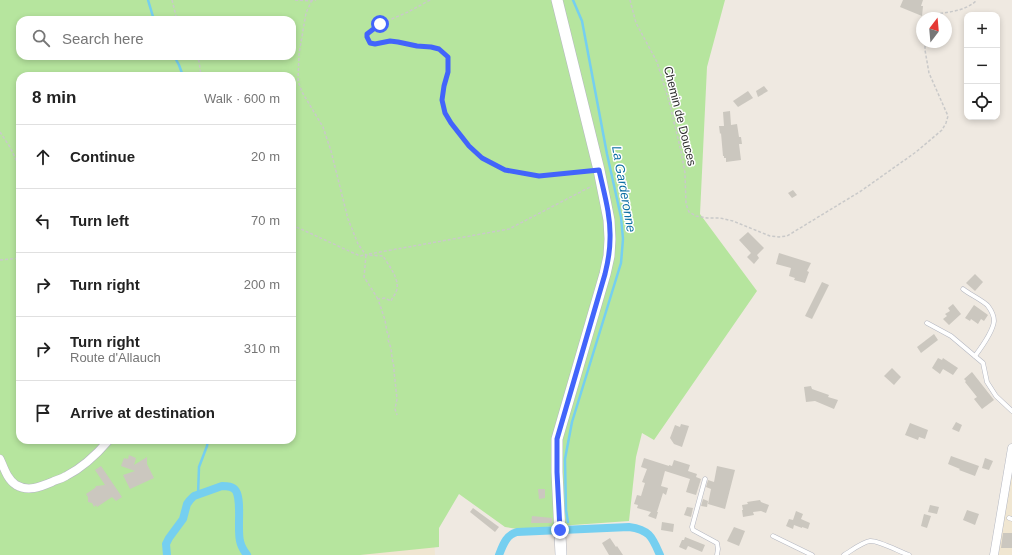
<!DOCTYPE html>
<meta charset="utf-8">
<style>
body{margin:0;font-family:Helvetica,sans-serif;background:#f6f6f6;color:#222}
.controls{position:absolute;right:12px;top:12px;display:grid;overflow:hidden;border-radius:8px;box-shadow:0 2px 6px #0003}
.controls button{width:36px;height:36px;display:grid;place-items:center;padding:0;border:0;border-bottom:1px solid #e0e0e0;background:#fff;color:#222;font:20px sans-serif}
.compass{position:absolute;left:916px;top:12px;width:36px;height:36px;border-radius:50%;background:#fff;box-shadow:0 2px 6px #0003;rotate:16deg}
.stop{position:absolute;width:12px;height:12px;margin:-9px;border:3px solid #4264fb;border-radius:50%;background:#fff}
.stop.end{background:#4264fb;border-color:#fff;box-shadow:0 1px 4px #0008}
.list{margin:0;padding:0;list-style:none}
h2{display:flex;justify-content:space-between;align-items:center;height:52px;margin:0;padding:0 16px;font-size:17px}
h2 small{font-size:13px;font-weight:400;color:#767676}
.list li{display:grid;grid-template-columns:26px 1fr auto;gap:12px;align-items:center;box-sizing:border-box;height:64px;padding:0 16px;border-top:1px solid #e0e0e0}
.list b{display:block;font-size:15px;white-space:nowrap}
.list p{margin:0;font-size:13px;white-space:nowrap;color:#767676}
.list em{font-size:13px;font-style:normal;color:#767676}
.icon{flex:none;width:22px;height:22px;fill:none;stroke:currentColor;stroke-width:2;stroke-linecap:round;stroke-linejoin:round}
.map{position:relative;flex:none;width:1012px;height:555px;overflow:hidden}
.search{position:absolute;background:#fff;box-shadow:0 2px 6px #0003;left:16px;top:16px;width:280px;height:44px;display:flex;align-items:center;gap:10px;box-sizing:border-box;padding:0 14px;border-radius:12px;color:#767676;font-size:15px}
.panel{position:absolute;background:#fff;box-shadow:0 2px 6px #0003;left:16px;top:72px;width:280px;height:372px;border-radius:12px}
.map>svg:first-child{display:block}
.education{fill:#f0e6d1}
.green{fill:#b6e59e;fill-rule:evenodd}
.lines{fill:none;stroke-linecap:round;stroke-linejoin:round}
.stream{stroke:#75cff0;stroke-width:2.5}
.canal{stroke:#75cff0;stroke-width:8}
.building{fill:#cbc7bf}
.lane-casing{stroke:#b4b7c1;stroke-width:5}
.street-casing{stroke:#b4b7c1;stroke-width:9}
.secondary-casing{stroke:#b4b7c1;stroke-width:12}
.path{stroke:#c9c9c9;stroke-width:1.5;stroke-dasharray:3 2;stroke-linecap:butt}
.lane{stroke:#fff;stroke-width:4}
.street{stroke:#fff;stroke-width:8}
.secondary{stroke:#fff;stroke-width:11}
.route{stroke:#4264fb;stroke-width:5}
.labels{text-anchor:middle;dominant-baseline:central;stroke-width:3;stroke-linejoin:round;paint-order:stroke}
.street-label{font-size:12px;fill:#2e2e2e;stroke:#fff}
.water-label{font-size:13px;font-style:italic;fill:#0d6fa3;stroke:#fff}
</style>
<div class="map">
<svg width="1012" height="555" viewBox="0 0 1012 555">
<rect width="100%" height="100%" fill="#efe9e1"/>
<g class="education">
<polygon points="1012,460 1012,555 996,555"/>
<polygon points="434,534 435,555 288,555"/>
</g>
<path class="green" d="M0,0H725L707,67L700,214L757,291L654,440L642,433L636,457L629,521L517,529L505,527L459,494L439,528V547L360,555H0ZM20,20H292V56H20ZM20,76H292V440H20Z"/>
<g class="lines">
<g class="stream">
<polyline points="148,0 154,20"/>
<polyline points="174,56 179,65 183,76"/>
<polyline points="198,495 199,467 207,446 208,440"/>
<polyline points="568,522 566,510 565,459 572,422 621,263 623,239 621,217 607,154 582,21 573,0"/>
</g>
<g class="canal">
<path d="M167,555L166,544L169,538L183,519L187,504L190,500L194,496L222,486C227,486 233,486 236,491C242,501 237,529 240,541C241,546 244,551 247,555"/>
<path d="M499,555C503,545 506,535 517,532L629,527C650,530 652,537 660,555"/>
</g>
</g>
<g class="building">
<polygon points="903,0 923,0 921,6 923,6 922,16 900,7"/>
<polygon points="764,86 768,91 758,97 756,91"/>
<polygon points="748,91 753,98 738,107 733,101"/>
<polygon points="730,111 731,125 737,124 739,137 741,137 742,144 739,144 741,160 726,162 726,158 724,158 724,156 723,156 721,133 720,134 719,126 724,126 723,112"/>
<polygon points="793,190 797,195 792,198 788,193"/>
<polygon points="748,232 764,248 757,255 759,258 754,264 747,257 751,253 739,240"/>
<polygon points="779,253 811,263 807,271 809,272 805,283 794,280 795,278 789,276 791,268 776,264"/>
<polygon points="975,274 983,282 975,291 966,283"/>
<polygon points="822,282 829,285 812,319 805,316"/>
<polygon points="953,304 961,314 949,325 943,319 947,316 945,314 950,311 948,308"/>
<polygon points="974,305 988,315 984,321 981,319 978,324 971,319 970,321 965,318"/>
<polygon points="934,334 938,340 921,353 917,347"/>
<polygon points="938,358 942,360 943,358 958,368 953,375 943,369 940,374 932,368"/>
<polygon points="892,368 901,377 894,385 884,376"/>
<polygon points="972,372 994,400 982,409 974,399 977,397 965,382 966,381 964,379"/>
<polygon points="811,386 812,389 829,395 828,397 838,400 834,409 815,401 806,402 804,387"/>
<polygon points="956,422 962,425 959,432 952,429"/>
<polygon points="910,423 928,430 925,439 919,437 918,440 905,435"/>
<polygon points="681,424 689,426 682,447 674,444 670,438 675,425 680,427"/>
<polygon points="129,455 136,458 134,465 147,457 147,464 154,478 130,489 123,475 135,471 121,466 124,458 128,459"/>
<polygon points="951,456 979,466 975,476 959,470 960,469 948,464"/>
<polygon points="644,458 669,466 669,465 672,466 674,460 690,465 688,471 697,474 696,477 701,479 696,495 686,492 690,479 665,471 661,486 668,488 666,495 663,493 657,512 658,512 656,519 648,516 651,512 637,508 638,505 634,504 637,495 641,496 645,483 642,482 647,469 641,467"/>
<polygon points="985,458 993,461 989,470 982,468"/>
<polygon points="101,466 122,497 116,501 112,497 97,507 96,505 94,507 92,503 88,502 88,497 86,494 95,488 96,486 105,485 95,470"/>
<polygon points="717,466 735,470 725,509 708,504 711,489 706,487 708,480 714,482"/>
<polygon points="538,489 545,489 545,498 539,499"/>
<polygon points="703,499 708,501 707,507 701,506"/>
<polygon points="760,500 761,502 769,505 766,513 761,511 753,512 754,515 743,517 742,510 743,510 742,505 748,504 747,502"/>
<polygon points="930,505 939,507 937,514 928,512"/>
<polygon points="687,507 693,508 691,517 684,515"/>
<polygon points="473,508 499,527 495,532 470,512"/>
<polygon points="967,510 979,514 975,525 963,520"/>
<polygon points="796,511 803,514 801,519 810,523 808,529 802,527 802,528 794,525 793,529 786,526 789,519 793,520"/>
<polygon points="924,514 931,516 927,528 921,526"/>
<polygon points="532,516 552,518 552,523 531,523"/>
<polygon points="662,522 674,524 673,532 661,530"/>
<polygon points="734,527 745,531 739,546 727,541"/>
<polygon points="1003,533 1012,533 1012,548 1001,548"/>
<polygon points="685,537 705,545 702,552 688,546 686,550 679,547 682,540 684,540"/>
<polygon points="610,538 616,547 617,546 623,555 609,555 602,543"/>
</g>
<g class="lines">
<g class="lane-casing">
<g id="lane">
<path d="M963,289C969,294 984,301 988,306C991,310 994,316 994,321C993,331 981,348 975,356"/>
<polyline points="927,323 951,336 983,363 987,382 996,396 1012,411"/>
<polyline points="705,479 692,527 693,530 717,543 718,549 717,555"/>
<polyline points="1009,518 1012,519"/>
<polyline points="773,536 812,555"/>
<path d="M844,555C851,551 862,542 870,541C878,540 900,552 909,555"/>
</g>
</g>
<g class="street-casing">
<g id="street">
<path d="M0,459C4,468 7,479 16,485C28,492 40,487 52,482C56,480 61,479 66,476C82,468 97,454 109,440"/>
<polyline points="994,555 1012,448"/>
</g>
</g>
<g class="secondary-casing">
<polyline id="secondary" points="557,0 599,170 609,220 610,239 609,256 605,274 557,439 557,472 561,555"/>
</g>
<g class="path">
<polyline points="172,0 177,20"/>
<polyline points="295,0 311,1 316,0"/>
<path d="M312,0L306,13L299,54L298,81L302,92L323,127L331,151L348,219L358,244L366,255L383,256C389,266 401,280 396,292C395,295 392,298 391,301L385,298L378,299L385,320L387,332L389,335L388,340L391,348L392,358L394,367V371L397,399L395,409L397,415"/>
<path d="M430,0L408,12L380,24L367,34V37L370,43C377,45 384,42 391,41C400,41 408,44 417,46C424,47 432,46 439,49C442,50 446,54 448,57V72L444,86L442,100L445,113L451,123L469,146L482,158L505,170L539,176L589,171"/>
<polyline points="630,0 636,23 657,62 669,101 681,151 685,173 686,204 689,212 696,216 707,218 720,218 733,221 770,236 779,237 787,236 861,191 916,152 942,130 946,123 948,116 929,73 925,50 925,42"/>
<path d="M926,18L931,15C946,12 965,12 977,0"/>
<polyline points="195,56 199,61 201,76"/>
<polyline points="0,132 10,147 19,166 18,173 20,174"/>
<polyline points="292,225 360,256 365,255"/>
<polyline points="369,254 509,229 592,186"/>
<polyline points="366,255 364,277 378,299"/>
<polyline points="0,260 20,258"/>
</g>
<use href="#lane" class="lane"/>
<use href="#street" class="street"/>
<use href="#secondary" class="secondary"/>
</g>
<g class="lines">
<path class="route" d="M380,24L367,34V37L370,43L375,44L390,41L398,42L417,46L431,47L439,49L448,57V72L444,86L442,100L445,113L451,123L469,146L482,158L505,170L539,176L599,170C604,193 611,216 610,239C610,251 608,262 605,274L557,439V472L560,530"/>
</g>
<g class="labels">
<g class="street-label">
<text transform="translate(680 116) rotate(76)">Chemin de Douces</text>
</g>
<g class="water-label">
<text transform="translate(624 189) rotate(80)">La Garderonne</text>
</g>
</g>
</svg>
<div class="controls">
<button>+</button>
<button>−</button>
<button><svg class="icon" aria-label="locate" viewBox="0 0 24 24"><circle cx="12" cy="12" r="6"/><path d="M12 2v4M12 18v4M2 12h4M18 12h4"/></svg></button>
</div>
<svg class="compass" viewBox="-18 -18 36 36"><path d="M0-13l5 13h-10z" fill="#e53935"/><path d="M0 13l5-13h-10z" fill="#767676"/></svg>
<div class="stop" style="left:380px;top:24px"></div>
<div class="stop end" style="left:560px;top:530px"></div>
<div class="search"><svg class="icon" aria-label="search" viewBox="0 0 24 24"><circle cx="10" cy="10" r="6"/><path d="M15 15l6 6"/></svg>Search here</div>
<section class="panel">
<h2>8 min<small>Walk · 600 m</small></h2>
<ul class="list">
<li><svg class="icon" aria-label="ahead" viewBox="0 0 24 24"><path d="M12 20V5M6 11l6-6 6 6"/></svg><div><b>Continue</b></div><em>20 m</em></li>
<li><svg class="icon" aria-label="left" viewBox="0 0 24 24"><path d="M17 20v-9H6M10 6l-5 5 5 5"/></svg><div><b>Turn left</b></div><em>70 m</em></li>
<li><svg class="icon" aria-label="right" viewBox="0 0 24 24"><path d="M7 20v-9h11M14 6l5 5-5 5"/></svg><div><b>Turn right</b></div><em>200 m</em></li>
<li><svg class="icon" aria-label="right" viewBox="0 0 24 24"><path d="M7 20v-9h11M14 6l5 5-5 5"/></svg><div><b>Turn right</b><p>Route d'Allauch</p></div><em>310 m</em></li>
<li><svg class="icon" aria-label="arrive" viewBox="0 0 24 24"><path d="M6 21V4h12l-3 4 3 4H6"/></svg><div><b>Arrive at destination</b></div></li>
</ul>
</section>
</div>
